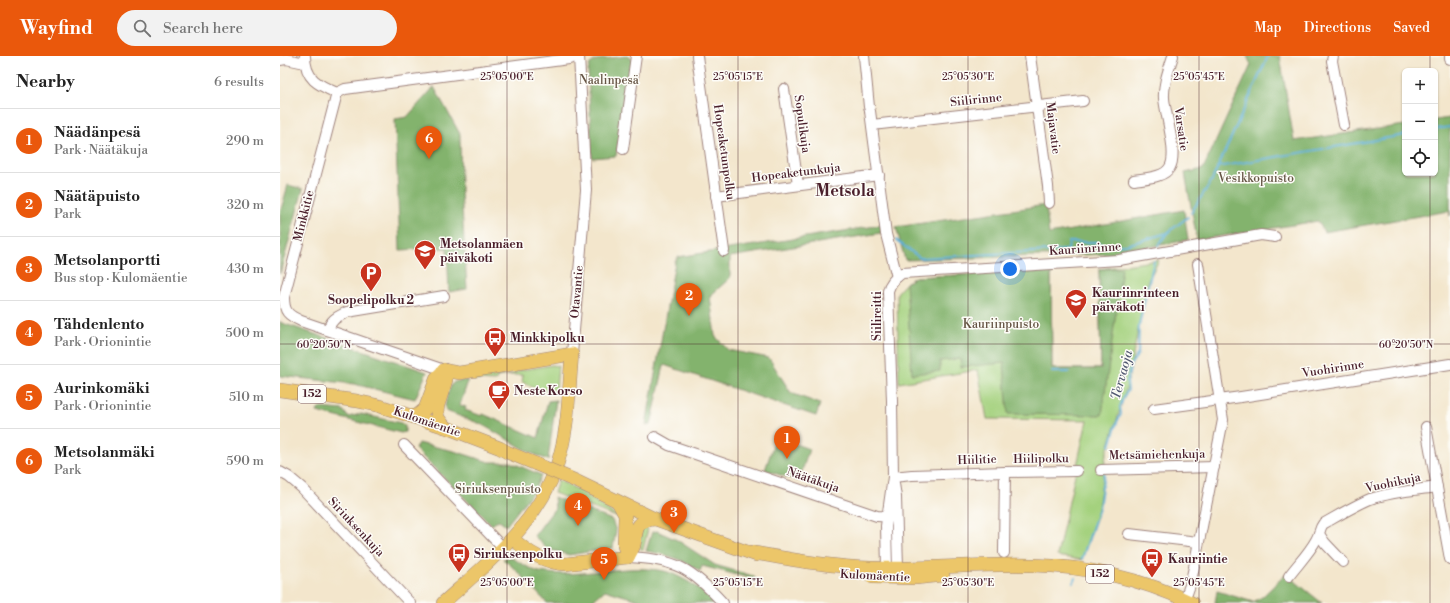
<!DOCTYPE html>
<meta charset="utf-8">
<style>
body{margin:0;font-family:"Libre Bodoni",serif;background:#f2f2f2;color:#222}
.controls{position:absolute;right:12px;top:12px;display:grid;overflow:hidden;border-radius:6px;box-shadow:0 1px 3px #0004}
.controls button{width:36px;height:36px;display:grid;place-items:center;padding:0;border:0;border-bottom:1px solid #e0e0e0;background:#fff;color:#222;font:20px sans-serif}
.you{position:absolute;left:730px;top:213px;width:14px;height:14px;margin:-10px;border:3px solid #fff;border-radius:50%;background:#1a73e8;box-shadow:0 0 0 6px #1a73e833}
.badge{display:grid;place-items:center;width:26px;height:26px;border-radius:50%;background:#ea580c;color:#fff;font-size:13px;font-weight:700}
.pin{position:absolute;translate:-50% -33px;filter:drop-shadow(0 1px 2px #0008)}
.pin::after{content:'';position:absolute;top:21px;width:14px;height:12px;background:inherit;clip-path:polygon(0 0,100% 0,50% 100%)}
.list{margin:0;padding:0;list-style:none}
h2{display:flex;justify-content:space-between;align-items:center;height:52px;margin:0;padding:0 16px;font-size:17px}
h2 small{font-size:13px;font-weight:400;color:#767676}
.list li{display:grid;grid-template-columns:26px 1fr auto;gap:12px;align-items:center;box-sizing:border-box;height:64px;padding:0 16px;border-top:1px solid #e0e0e0}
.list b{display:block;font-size:15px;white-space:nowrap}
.list p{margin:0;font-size:13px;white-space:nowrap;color:#767676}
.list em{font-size:13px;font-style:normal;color:#767676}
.icon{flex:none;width:22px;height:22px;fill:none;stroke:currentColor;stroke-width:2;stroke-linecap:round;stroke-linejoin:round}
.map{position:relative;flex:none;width:1170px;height:547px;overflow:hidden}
header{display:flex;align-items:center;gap:24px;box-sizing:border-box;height:56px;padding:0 20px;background:#ea580c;color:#fff}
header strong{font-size:19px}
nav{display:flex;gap:22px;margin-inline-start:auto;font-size:14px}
.search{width:280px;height:36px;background:#f2f2f2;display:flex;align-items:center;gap:10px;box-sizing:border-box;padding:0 14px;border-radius:22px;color:#767676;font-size:15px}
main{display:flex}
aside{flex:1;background:#fff}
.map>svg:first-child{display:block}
.green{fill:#a4d17e;stroke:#777854}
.forest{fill:#83b36d;stroke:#66694c}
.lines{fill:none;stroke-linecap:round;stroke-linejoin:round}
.stream{stroke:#5eb0d9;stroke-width:2}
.minor-casing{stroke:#9e827c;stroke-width:12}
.major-casing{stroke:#9e827c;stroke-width:14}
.minor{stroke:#fff;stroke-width:10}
.major{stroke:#ecc669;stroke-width:13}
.major-bridge-casing{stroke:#9e827c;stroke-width:14;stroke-linecap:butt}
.major-bridge{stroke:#ecc669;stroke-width:13}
.ticks{fill:none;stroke:#4a1f2b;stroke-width:1;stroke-opacity:0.45}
.labels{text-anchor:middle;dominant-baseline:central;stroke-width:3;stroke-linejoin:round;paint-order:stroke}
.shield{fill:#fdfcf7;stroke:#806168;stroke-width:1}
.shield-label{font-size:11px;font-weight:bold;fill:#4a1f2b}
.park-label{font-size:12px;fill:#655444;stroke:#fdfcf7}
.street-label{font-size:12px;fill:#4a1f2b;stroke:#fdfcf7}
.poi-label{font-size:12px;font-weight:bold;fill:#4a1f2b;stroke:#fdfcf7;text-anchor:start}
.water-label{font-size:13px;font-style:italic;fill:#525971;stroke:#fdfcf7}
.district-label{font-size:16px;font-weight:bold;fill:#4a1f2b;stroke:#fdfcf7}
.ticks-label{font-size:10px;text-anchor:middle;fill:#4a1f2b;stroke:#fdfcf7;stroke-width:3;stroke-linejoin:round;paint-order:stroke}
</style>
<header>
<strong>Wayfind</strong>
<div class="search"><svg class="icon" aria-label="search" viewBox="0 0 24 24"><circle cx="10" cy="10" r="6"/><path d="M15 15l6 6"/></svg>Search here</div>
<nav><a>Map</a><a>Directions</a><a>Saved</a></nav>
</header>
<main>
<aside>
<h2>Nearby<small>6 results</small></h2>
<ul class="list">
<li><span class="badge">1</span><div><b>Näädänpesä</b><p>Park · Näätäkuja</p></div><em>290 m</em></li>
<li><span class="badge">2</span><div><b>Näätäpuisto</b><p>Park</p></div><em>320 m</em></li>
<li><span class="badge">3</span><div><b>Metsolanportti</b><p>Bus stop · Kulomäentie</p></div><em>430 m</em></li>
<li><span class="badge">4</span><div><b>Tähdenlento</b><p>Park · Orionintie</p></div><em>500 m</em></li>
<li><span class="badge">5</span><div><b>Aurinkomäki</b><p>Park · Orionintie</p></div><em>510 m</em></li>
<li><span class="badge">6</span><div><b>Metsolanmäki</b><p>Park</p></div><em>590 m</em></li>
</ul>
</aside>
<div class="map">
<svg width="1170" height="547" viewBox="0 0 1170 547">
<rect width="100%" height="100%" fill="#fdfcf7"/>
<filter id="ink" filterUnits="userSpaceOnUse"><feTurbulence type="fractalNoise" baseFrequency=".025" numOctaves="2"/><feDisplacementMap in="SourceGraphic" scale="8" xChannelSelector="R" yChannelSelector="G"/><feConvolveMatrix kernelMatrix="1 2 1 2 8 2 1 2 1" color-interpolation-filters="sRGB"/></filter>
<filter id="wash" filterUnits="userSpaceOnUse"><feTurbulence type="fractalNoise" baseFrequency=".012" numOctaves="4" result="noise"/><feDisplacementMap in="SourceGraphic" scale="16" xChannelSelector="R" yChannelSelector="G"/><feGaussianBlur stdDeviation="0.9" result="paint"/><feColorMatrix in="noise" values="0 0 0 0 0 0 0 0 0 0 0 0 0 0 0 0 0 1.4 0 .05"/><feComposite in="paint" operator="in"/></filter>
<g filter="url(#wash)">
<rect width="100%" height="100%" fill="#f3e6cc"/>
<g class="green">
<polygon points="879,204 868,225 846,334 826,399 817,460 802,504 777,500 807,364 707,363 698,314 619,327 617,237 626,227 635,221 771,215 772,313 821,313 819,213"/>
<polygon points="272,309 278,310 276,335 260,335 242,326 243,319 231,319 217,321 216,325 193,324 195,321 229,319 242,314"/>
<polygon points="278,424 300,435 337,460 336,461 274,437"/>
<polygon points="362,470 368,473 363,494 360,492"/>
</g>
<g class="forest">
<polygon points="347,0 353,4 336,100 312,102 308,15 310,8 316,4"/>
<polygon points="967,0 1000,0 1014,85 1125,69 1125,117 1155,117 1155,64 1170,62 1170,160 1169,155 1044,176 1038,165 917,184 905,117 923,113 971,9"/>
<polygon points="154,31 180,78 181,135 187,233 169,236 167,192 120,194 115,63 127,61"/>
<polygon points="8,129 23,133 0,218 0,157"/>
<polygon points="766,149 769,178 904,154 908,184 831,198 625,204 616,171"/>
<polygon points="602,169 601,177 450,201 450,222 430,240 435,280 448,294 489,302 511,337 540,348 536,360 384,309 371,369 366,369 395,206 398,201"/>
<polygon points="842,212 822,359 728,358 724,307 681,311 680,303 660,305 660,315 632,318 626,227 635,221 771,215 772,313 821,313 819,213"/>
<polygon points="0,265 2,267 147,316 135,343 74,328 0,320"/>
<path d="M187,324V328L180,349L186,351L185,354L202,360L203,358L258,382L268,345L276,344L268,404L251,397L201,368L166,355C163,350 169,331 173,327C177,324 183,325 187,324Z"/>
<polygon points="39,352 63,354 68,361 81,358 121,367 125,370 125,376 121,377 37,356"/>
<polygon points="496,381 529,393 519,425 485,414"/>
<polygon points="138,387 174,395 209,406 230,406 261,419 255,433 226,470 218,464 212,469 135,393"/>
<polygon points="274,441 332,464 336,475 333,492 289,499 267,493 254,480 275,452"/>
<path d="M377,475L397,484L435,509L473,520L477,524L422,510L420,515C399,502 390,499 366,495L372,476Z"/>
<path d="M230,501C238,505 251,514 259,516C301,523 343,507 384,515C399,518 427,537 439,547H363L361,545L325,534L310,547H267L235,513L223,503Z"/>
<polygon points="1006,518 1042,547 935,547 937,535 973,546 982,541"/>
</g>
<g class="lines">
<g class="stream">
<polyline points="1155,73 1170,71"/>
<polyline points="937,111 1125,79"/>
<polyline points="911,157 932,124 988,0"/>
<polyline points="616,184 640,202 788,194 789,186 817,186 825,190 846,189 887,177"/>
<polyline points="878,190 887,177 908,161"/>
<polyline points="772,316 789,316"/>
<polyline points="830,390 837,366 841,358 840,351 844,340 848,334 847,326 851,308 858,298 859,269 874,205"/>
<polyline points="802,503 819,452 824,417"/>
<polyline points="793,527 795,522"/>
</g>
</g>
</g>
<g filter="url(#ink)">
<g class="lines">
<g class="minor-casing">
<g id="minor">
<path d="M25,0C25,23 38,29 57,37"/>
<polyline points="417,0 444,195"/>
<polyline points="584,0 589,51"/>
<polyline points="750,0 768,130 769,147"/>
<polyline points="1053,0 1052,5 1064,69"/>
<polyline points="1170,0 1170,3"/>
<polyline points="0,4 6,3 25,7"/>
<polyline points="504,33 518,129"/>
<polyline points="590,55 606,178 617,221"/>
<polyline points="592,69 803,45"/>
<polyline points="343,93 356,0"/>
<path d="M854,124C865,122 884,122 890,111C898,97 885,58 884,42C883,28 889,13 893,0"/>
<polyline points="436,140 599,119"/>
<path d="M48,274C51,263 57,261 67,256L164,240"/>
<polyline points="292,298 306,134 299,0"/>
<path d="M164,314L21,265C8,259 4,256 4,241L57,37L65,33L289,3L299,0"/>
<polyline points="874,353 961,341 1170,308"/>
<polyline points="1146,371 1170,503"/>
<polyline points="375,381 389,389 597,460 613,461"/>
<polyline points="124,389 223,492"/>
<polyline points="821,414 934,411"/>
<polyline points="0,416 9,421 22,432 130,547"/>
<polyline points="725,416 797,415"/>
<path d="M613,421L616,441L618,512L614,521L607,512L606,470L613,421L612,345L608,235C610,226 616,221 622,217L839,204L981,179L995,181"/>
<polyline points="613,421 632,419 725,416 724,497"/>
<polyline points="849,478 918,486"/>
<polyline points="1039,478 1045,487 1063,506"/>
<path d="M348,501C395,503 411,512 443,547"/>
<path d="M1009,520C1018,508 1029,497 1036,484C1040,478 1039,473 1043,468C1059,459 1074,450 1090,443C1111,436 1135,434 1157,431"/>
<polyline points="905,543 910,529 914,511 943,364 918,208"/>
</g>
</g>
<g class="major-casing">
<g id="major">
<polyline points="164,314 166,324 158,349 157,356 158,362 165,371"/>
<polyline points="0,334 77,345 100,350 165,371 220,392 227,396 256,408"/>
<polyline points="135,361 145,353 157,321 164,314"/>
<polyline points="296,425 375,463 476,499"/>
<polyline points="338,446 345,459 344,490 348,501"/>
<path d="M232,482C247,496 264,507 285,508L348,501"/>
<path d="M469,496C509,503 550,511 591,512C645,514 698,507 752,509C806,510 863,523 912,547"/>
<path d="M348,501C350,497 353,493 354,489C357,472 355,465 375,463"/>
<polyline points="592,521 636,522 663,519"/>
<path d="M163,547C211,504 266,461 281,395C289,364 289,330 292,298L179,317L164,314"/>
</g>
</g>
<use href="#minor" class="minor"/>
<use href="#major" class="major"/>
<g class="major-bridge-casing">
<polyline id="major-bridge" points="256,408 296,425"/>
</g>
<use href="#major-bridge" class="major-bridge"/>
</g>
</g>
<path class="ticks" d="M227,0V547M458,0V547M688,0V547M919,0V547M1150,0V15M1150,117V547M0,288H1170"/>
<defs>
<g id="school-pin" transform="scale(1.15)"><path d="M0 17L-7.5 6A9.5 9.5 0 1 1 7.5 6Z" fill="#c8321e" stroke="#fdfcf7"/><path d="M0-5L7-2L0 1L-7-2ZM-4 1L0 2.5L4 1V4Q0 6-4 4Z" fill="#fff"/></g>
<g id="parking-pin" transform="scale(1.15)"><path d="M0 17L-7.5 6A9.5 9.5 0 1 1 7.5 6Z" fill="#c8321e" stroke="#fdfcf7"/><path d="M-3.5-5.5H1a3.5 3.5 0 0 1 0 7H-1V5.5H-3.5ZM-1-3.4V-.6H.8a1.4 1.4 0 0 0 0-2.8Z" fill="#fff"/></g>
<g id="bus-pin" transform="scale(1.15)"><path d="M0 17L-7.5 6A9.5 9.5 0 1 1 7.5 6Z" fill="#c8321e" stroke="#fdfcf7"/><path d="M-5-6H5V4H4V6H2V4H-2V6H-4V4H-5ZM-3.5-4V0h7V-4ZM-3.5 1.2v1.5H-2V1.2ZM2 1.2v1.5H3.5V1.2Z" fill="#fff"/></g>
<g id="cafe-pin" transform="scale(1.15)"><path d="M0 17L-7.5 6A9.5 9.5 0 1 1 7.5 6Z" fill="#c8321e" stroke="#fdfcf7"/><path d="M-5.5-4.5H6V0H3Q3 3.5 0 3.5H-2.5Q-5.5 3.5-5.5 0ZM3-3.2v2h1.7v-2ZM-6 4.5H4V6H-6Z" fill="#fff"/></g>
</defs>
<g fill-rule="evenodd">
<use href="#school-pin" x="145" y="195"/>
<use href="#parking-pin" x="91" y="217"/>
<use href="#school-pin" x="796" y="244"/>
<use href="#bus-pin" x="215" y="282"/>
<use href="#cafe-pin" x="219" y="335"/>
<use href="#bus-pin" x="179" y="498"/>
<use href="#bus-pin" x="872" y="503"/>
</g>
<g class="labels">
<g class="shield">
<rect x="18" y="329" width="28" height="18" rx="3"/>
<rect x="806" y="509" width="28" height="18" rx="3"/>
</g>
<g class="shield-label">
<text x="32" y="338">152</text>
<text x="820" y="518">152</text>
</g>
<g class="park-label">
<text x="329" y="24">Naalinpesä</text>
<text x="976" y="122">Vesikkopuisto</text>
<text x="721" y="268">Kauriinpuisto</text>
<text x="218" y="433">Siriuksenpuisto</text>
</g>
<g class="street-label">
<text transform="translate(696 44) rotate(-6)">Siilirinne</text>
<text transform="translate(522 68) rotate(82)">Sopulikuja</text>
<text transform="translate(773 72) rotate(83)">Majavatie</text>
<text transform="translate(901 73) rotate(82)">Varsatie</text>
<text transform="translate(444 96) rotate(82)">Hopeaketunpolku</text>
<text transform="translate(516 117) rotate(-7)">Hopeaketunkuja</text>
<text transform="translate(24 160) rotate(-76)">Minkkitie</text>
<text transform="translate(805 193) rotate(-4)">Kauriinrinne</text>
<text transform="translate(297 236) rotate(-85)">Otavantie</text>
<text transform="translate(597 260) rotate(-90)">Siilireitti</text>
<text transform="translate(1053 313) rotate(-9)">Vuohirinne</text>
<text transform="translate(147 366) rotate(19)">Kulomäentie</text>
<text transform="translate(877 399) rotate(-1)">Metsämiehenkuja</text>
<text transform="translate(761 403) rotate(-1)">Hiilipolku</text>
<text transform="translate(697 404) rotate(-2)">Hiilitie</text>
<text transform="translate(533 424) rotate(19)">Näätäkuja</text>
<text transform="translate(1113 427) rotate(-12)">Vuohikuja</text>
<text transform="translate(76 471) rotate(47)">Siriuksenkuja</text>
<text transform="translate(595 520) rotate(3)">Kulomäentie</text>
</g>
<g class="poi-label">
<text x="160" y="188">Metsolanmäen<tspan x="160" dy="14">päiväkoti</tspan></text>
<text x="812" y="237">Kauriinrinteen<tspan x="812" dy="14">päiväkoti</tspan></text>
<text x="91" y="244" text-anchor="middle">Soopelipolku 2</text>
<text x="230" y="282">Minkkipolku</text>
<text x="234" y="335">Neste Korso</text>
<text x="194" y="498">Siriuksenpolku</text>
<text x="888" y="503">Kauriintie</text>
</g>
<g class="water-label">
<text transform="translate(842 319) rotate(-75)">Tervaoja</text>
</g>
<g class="district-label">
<text x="565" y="135">Metsola</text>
</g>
</g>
<g class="ticks-label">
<text x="227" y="24">25°05'00"E</text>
<text x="458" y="24">25°05'15"E</text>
<text x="688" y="24">25°05'30"E</text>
<text x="919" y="24">25°05'45"E</text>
<text x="44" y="292">60°20'50"N</text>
<text x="1126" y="292">60°20'50"N</text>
<text x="227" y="530">25°05'00"E</text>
<text x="458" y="530">25°05'15"E</text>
<text x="688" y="530">25°05'30"E</text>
<text x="919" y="530">25°05'45"E</text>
</g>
</svg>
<div class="controls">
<button>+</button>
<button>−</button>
<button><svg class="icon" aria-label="locate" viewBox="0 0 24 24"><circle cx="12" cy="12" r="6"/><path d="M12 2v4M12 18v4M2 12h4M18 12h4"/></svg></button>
</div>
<div class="you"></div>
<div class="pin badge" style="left:507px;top:403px">1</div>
<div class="pin badge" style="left:409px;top:260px">2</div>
<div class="pin badge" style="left:394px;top:477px">3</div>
<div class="pin badge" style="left:298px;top:470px">4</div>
<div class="pin badge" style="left:324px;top:524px">5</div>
<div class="pin badge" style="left:149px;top:103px">6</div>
</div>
</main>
